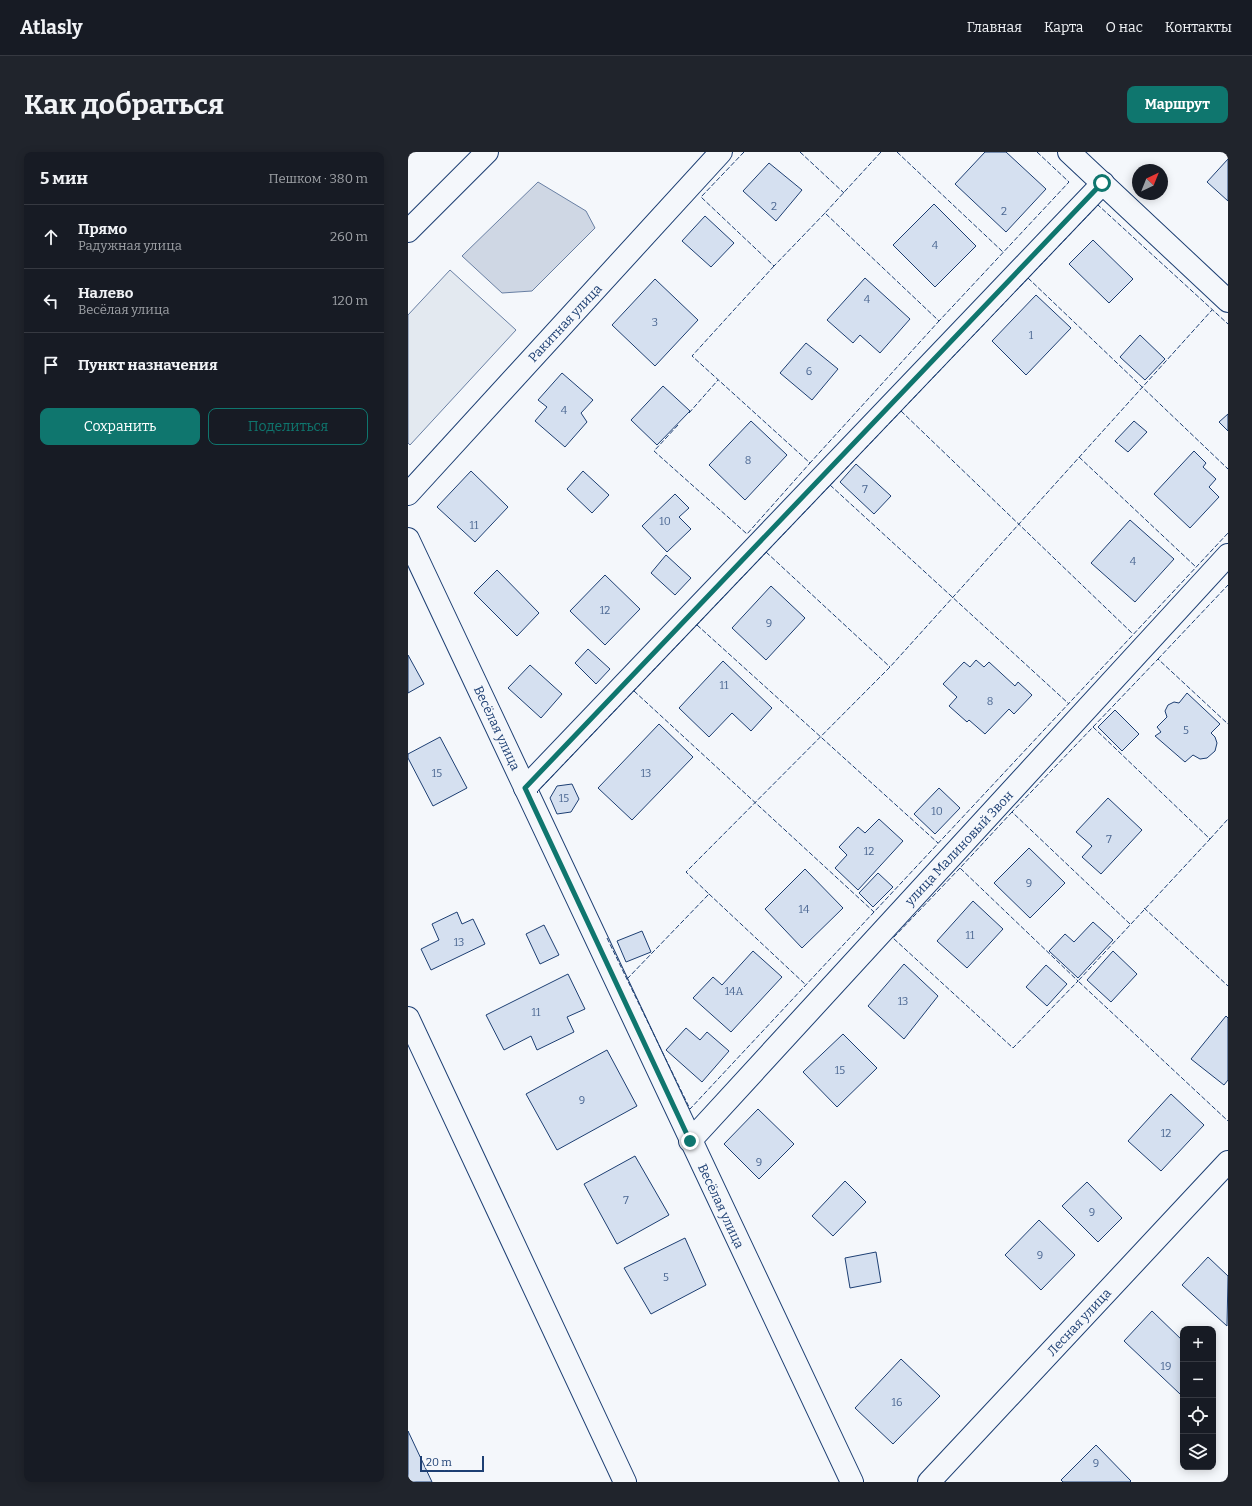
<!DOCTYPE html>
<html lang="ru">
<meta charset="utf-8">
<style>
body{margin:0;font-family:Bitter,serif;background:#20242c;color:#f1f3f6}
.controls{position:absolute;right:12px;bottom:12px;display:grid;overflow:hidden;border-radius:8px;box-shadow:0 2px 10px #0003}
.controls button{width:36px;height:36px;display:grid;place-items:center;padding:0;border:0;border-bottom:1px solid #363941;background:#171b24;color:#f1f3f6;font:20px sans-serif}
.compass{position:absolute;left:724px;top:12px;width:36px;height:36px;border-radius:50%;background:#171b24;box-shadow:0 2px 10px #0003;rotate:43deg}
.scale{position:absolute;left:12px;bottom:10px;width:64px;box-sizing:border-box;padding-left:4px;border:2px solid #1d3f73;border-top:0;font-size:11px;line-height:14px;white-space:nowrap;color:#1d3f73;-webkit-text-stroke:3px #f4f7fb;paint-order:stroke}
.stop{position:absolute;width:12px;height:12px;margin:-9px;border:3px solid #0f766e;border-radius:50%;background:#fff}
.stop.end{background:#0f766e;border-color:#fff;box-shadow:0 1px 4px #0008}
.list{margin:0;padding:0;list-style:none}
h2{display:flex;justify-content:space-between;align-items:center;height:52px;margin:0;padding:0 16px;font-size:17px}
h2 small{font-size:13px;font-weight:400;color:#9ea1a6}
.list li{display:grid;grid-template-columns:26px 1fr auto;gap:12px;align-items:center;box-sizing:border-box;height:64px;padding:0 16px;border-top:1px solid #363941}
.list b{display:block;font-size:15px;white-space:nowrap}
.list p{margin:0;font-size:13px;white-space:nowrap;color:#9ea1a6}
.list em{font-size:13px;font-style:normal;color:#9ea1a6}
.actions{display:flex;gap:8px;padding:12px 16px}
.actions a{flex:1;padding:9px 0;border:1px solid #0f766e;border-radius:8px;text-align:center;font-size:14px;color:#0f766e}
.actions .main{background:#0f766e;color:#fff}
.icon{flex:none;width:22px;height:22px;fill:none;stroke:currentColor;stroke-width:2;stroke-linecap:round;stroke-linejoin:round}
.map{position:relative;flex:none;width:820px;height:1330px;overflow:hidden;border-radius:8px}
header{display:flex;align-items:center;gap:24px;box-sizing:border-box;height:56px;padding:0 20px;background:#171b24;border-bottom:1px solid #363941}
header strong{font-size:19px}
nav{display:flex;gap:22px;margin-inline-start:auto;font-size:14px}
.intro{display:flex;align-items:center;justify-content:space-between;box-sizing:border-box;height:96px;padding:0 24px}
h1{margin:0;font-size:28px}
.button{padding:10px 18px;border-radius:8px;background:#0f766e;color:#fff;font-size:14px;font-weight:700}
main{display:flex;gap:24px;padding:0 24px}
aside{flex:1;background:#171b24;border-radius:8px;box-shadow:0 2px 10px #0003}
.map>svg:first-child{display:block}
.green{fill:#e3e9f0;stroke:#687fa3}
.water{fill:#cfd7e4;stroke:#687fa3}
.building{fill:#d5e0f0;stroke:#1d3f73}
.lines{fill:none;stroke-linecap:round;stroke-linejoin:round}
.minor-casing{stroke:#1d3f73;stroke-width:24}
.minor{stroke:#f4f7fb;stroke-width:22}
.fence{stroke:#1d3f73;stroke-width:1;stroke-dasharray:5 2;stroke-linecap:butt}
.route{stroke:#0f766e;stroke-width:5}
.labels{text-anchor:middle;dominant-baseline:central;stroke-width:3;stroke-linejoin:round;paint-order:stroke}
.number-label{font-size:11px;fill:#4b6792}
.street-label{font-size:13px;fill:#1d3f73;stroke:#f4f7fb}
</style>
<header>
<strong>Atlasly</strong>
<nav><a>Главная</a><a>Карта</a><a>О нас</a><a>Контакты</a></nav>
</header>
<div class="intro"><h1>Как добраться</h1><a class="button">Маршрут</a></div>
<main>
<aside>
<h2>5 мин<small>Пешком · 380 m</small></h2>
<ul class="list">
<li><svg class="icon" aria-label="ahead" viewBox="0 0 24 24"><path d="M12 20V5M6 11l6-6 6 6"/></svg><div><b>Прямо</b><p>Радужная улица</p></div><em>260 m</em></li>
<li><svg class="icon" aria-label="left" viewBox="0 0 24 24"><path d="M17 20v-9H6M10 6l-5 5 5 5"/></svg><div><b>Налево</b><p>Весёлая улица</p></div><em>120 m</em></li>
<li><svg class="icon" aria-label="arrive" viewBox="0 0 24 24"><path d="M6 21V4h12l-3 4 3 4H6"/></svg><div><b>Пункт назначения</b></div></li>
</ul>
<div class="actions"><a class="main">Сохранить</a><a>Поделиться</a></div>
</aside>
<div class="map">
<svg width="820" height="1330" viewBox="0 0 820 1330">
<rect width="100%" height="100%" fill="#f4f7fb"/>
<polygon class="green" points="42,118 108,178 2,293 0,291 0,163"/>
<polygon class="water" points="130,30 178,59 187,76 124,139 94,141 54,104"/>
<g class="building">
<polygon points="577,0 598,0 638,37 598,80 547,32"/>
<polygon points="820,7 820,49 799,30"/>
<polygon points="361,11 394,38 368,69 335,39"/>
<polygon points="526,52 568,94 527,135 485,93"/>
<polygon points="297,64 326,91 303,115 274,89"/>
<polygon points="685,88 725,127 701,151 661,112"/>
<polygon points="457,126 502,167 472,201 452,183 445,191 419,168"/>
<polygon points="247,127 290,168 247,214 204,173"/>
<polygon points="628,143 663,176 618,223 584,189"/>
<polygon points="732,183 757,207 737,228 712,205"/>
<polygon points="398,191 430,217 404,248 372,221"/>
<polygon points="154,221 185,248 173,261 179,270 157,295 127,269 139,255 130,248"/>
<polygon points="255,234 282,259 249,293 223,268"/>
<polygon points="820,262 820,279 811,270"/>
<polygon points="343,269 379,303 337,348 301,313"/>
<polygon points="726,269 739,280 720,300 707,289"/>
<polygon points="786,299 798,311 795,315 808,327 801,335 811,345 782,376 746,342"/>
<polygon points="448,312 483,344 466,362 432,330"/>
<polygon points="63,319 100,355 67,390 29,355"/>
<polygon points="175,319 201,343 184,361 159,337"/>
<polygon points="267,342 281,356 271,365 283,377 259,400 234,374"/>
<polygon points="722,368 766,407 727,450 683,411"/>
<polygon points="258,403 283,426 267,443 243,421"/>
<polygon points="89,418 131,461 109,484 66,441"/>
<polygon points="197,423 232,457 197,493 162,459"/>
<polygon points="363,434 397,466 358,508 324,476"/>
<polygon points="180,497 202,517 188,532 167,511"/>
<polygon points="0,503 16,532 0,541"/>
<polygon points="568,508 576,515 581,510 607,534 610,530 624,543 606,562 601,557 577,582 561,568 559,570 541,554 549,545 535,532 556,510 562,515"/>
<polygon points="315,509 364,556 343,579 324,561 301,585 271,556"/>
<polygon points="122,513 154,542 133,566 100,536"/>
<polygon points="779,541 812,572 803,581 807,585 809,591 807,599 799,606 792,607 785,603 777,610 747,584 753,580 749,575 759,565 757,559 760,553 766,550 771,551"/>
<polygon points="707,558 731,582 714,599 690,575"/>
<polygon points="251,572 285,605 224,668 190,636"/>
<polygon points="32,585 59,636 25,654 0,606 0,602"/>
<polygon points="164,632 171,647 163,660 149,662 142,646 149,634"/>
<polygon points="531,636 552,656 527,682 506,662"/>
<polygon points="700,646 734,678 693,722 674,705 684,694 668,680"/>
<polygon points="471,667 495,689 450,738 427,716 439,703 431,695 450,675 457,681"/>
<polygon points="621,696 657,731 622,766 586,731"/>
<polygon points="397,717 435,756 394,796 357,757"/>
<polygon points="470,721 485,735 465,755 451,741"/>
<polygon points="565,749 595,777 559,816 529,789"/>
<polygon points="49,760 54,772 65,767 77,792 23,818 13,797 31,788 24,772"/>
<polygon points="685,770 705,788 670,826 641,799 657,782 666,790"/>
<polygon points="136,773 151,803 132,812 118,782"/>
<polygon points="234,779 243,800 218,810 209,789"/>
<polygon points="345,799 374,825 323,880 285,846 305,825 314,833"/>
<polygon points="705,799 729,822 703,850 679,828"/>
<polygon points="496,812 530,844 496,887 460,854"/>
<polygon points="638,813 659,832 639,854 618,835"/>
<polygon points="160,822 177,857 159,865 166,880 129,898 123,884 96,898 78,863"/>
<polygon points="818,864 820,866 820,928 816,933 783,907"/>
<polygon points="278,876 292,888 299,880 321,899 294,930 258,898"/>
<polygon points="435,882 469,916 429,955 395,920"/>
<polygon points="199,898 229,954 149,998 118,942"/>
<polygon points="763,942 796,973 753,1019 720,989"/>
<polygon points="350,957 386,992 351,1027 316,992"/>
<polygon points="227,1004 261,1063 209,1092 176,1032"/>
<polygon points="437,1029 458,1050 425,1084 404,1064"/>
<polygon points="679,1030 714,1066 690,1090 654,1054"/>
<polygon points="631,1068 667,1103 633,1138 597,1103"/>
<polygon points="277,1086 298,1133 243,1162 216,1116"/>
<polygon points="468,1100 473,1130 442,1136 437,1106"/>
<polygon points="800,1105 820,1124 819,1174 774,1133"/>
<polygon points="744,1159 775,1189 775,1238 772,1242 716,1189"/>
<polygon points="493,1207 532,1244 485,1292 447,1256"/>
<polygon points="0,1279 24,1330 0,1330"/>
<polygon points="688,1293 723,1329 722,1330 655,1330 653,1328"/>
</g>
<g class="lines">
<g class="minor-casing">
<g id="minor">
<polyline points="661,0 820,149"/>
<polyline points="0,79 79,0"/>
<polyline points="0,342 313,0"/>
<polyline points="0,387 444,1330"/>
<polyline points="117,636 695,31"/>
<polyline points="0,866 217,1330"/>
<polyline points="282,989 820,403"/>
<polyline points="521,1330 820,1010"/>
</g>
</g>
<use href="#minor" class="minor"/>
<g class="fence">
<polyline points="336,0 293,45 366,114 417,61"/>
<polyline points="392,0 436,41"/>
<polyline points="473,0 417,61 531,169 661,30 629,0"/>
<polyline points="489,0 595,100"/>
<polyline points="366,114 284,204 402,311 531,169"/>
<polyline points="620,126 820,317"/>
<polyline points="493,259 725,482"/>
<polyline points="281,261 310,228"/>
<polyline points="270,273 246,299 339,382 402,311"/>
<polyline points="671,305 788,415"/>
<polyline points="422,333 661,552"/>
<polyline points="358,400 482,515"/>
<polyline points="289,473 530,691"/>
<polyline points="750,507 820,433"/>
<polyline points="226,539 466,760"/>
<polyline points="685,575 750,507 820,572"/>
<polyline points="130,641 129,640 690,53 820,172"/>
<polyline points="802,687 820,667"/>
<polyline points="552,716 485,786 605,896 670,829 552,716 604,660"/>
<polyline points="301,742 398,833"/>
<polyline points="736,756 820,834"/>
<polyline points="722,772 604,660 685,575 802,687 670,829 820,969"/>
<polyline points="199,786 282,957 820,381"/>
<polyline points="219,827 301,742 278,720 482,515 804,158"/>
</g>
</g>
<g class="lines">
<polyline class="route" points="282,989 117,636 694,31"/>
</g>
<g class="labels">
<g class="number-label">
<text x="366" y="54">2</text>
<text x="596" y="59">2</text>
<text x="527" y="93">4</text>
<text x="459" y="147">4</text>
<text x="247" y="170">3</text>
<text x="623" y="183">1</text>
<text x="401" y="219">6</text>
<text x="156" y="258">4</text>
<text x="340" y="308">8</text>
<text x="457" y="337">7</text>
<text x="257" y="369">10</text>
<text x="66" y="373">11</text>
<text x="725" y="409">4</text>
<text x="197" y="458">12</text>
<text x="361" y="471">9</text>
<text x="316" y="533">11</text>
<text x="582" y="549">8</text>
<text x="778" y="578">5</text>
<text x="29" y="621">15</text>
<text x="238" y="621">13</text>
<text x="156" y="646">15</text>
<text x="529" y="659">10</text>
<text x="701" y="687">7</text>
<text x="461" y="699">12</text>
<text x="621" y="731">9</text>
<text x="396" y="757">14</text>
<text x="562" y="783">11</text>
<text x="51" y="790">13</text>
<text x="326" y="839">14А</text>
<text x="495" y="849">13</text>
<text x="128" y="860">11</text>
<text x="432" y="918">15</text>
<text x="174" y="948">9</text>
<text x="758" y="981">12</text>
<text x="351" y="1010">9</text>
<text x="218" y="1048">7</text>
<text x="684" y="1060">9</text>
<text x="632" y="1103">9</text>
<text x="258" y="1125">5</text>
<text x="758" y="1214">19</text>
<text x="489" y="1250">16</text>
<text x="688" y="1311">9</text>
</g>
<g class="street-label">
<text transform="translate(157 171) rotate(-47)">Ракитная улица</text>
<text transform="translate(89 576) rotate(65)">Весёлая улица</text>
<text transform="translate(551 696) rotate(-47)">улица Малиновый Звон</text>
<text transform="translate(313 1054) rotate(65)">Весёлая улица</text>
<text transform="translate(671 1170) rotate(-47)">Лесная улица</text>
</g>
</g>
</svg>
<div class="controls">
<button>+</button>
<button>−</button>
<button><svg class="icon" aria-label="locate" viewBox="0 0 24 24"><circle cx="12" cy="12" r="6"/><path d="M12 2v4M12 18v4M2 12h4M18 12h4"/></svg></button>
<button><svg class="icon" aria-label="layers" viewBox="0 0 24 24"><path d="M12 4l9 5-9 5-9-5zM3 14l9 5 9-5"/></svg></button>
</div>
<svg class="compass" viewBox="-18 -18 36 36"><path d="M0-13l5 13h-10z" fill="#e53935"/><path d="M0 13l5-13h-10z" fill="#9ea1a6"/></svg>
<div class="scale">20 m</div>
<div class="stop" style="left:694px;top:31px"></div>
<div class="stop end" style="left:282px;top:989px"></div>
</div>
</main>
